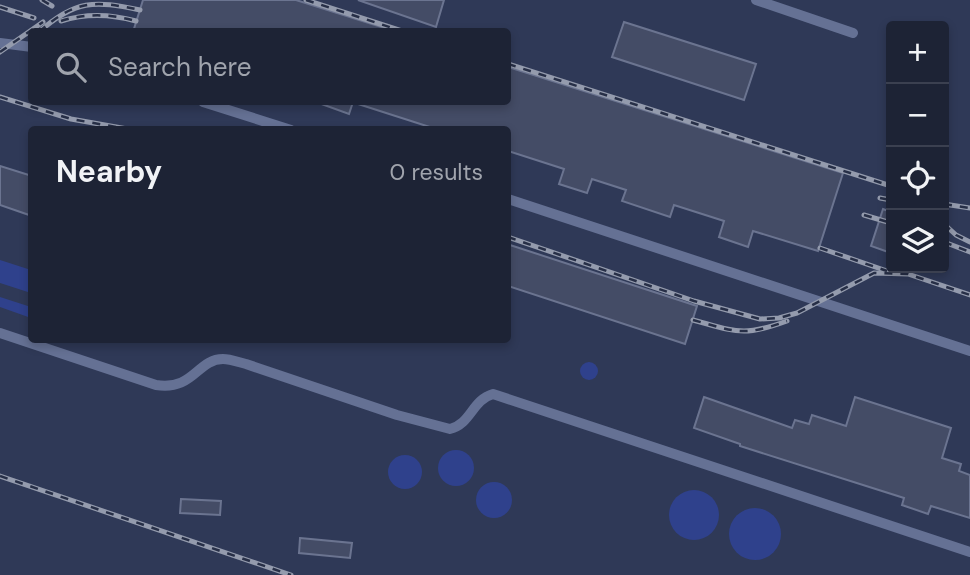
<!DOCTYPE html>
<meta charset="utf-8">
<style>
body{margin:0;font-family:"DM Sans",sans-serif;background:#2a2f41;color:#f1f3f6}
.controls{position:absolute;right:21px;top:21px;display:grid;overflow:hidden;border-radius:7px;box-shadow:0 4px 10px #0003}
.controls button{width:63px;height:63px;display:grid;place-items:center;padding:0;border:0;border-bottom:2px solid #3b4050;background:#1d2335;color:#f1f3f6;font:35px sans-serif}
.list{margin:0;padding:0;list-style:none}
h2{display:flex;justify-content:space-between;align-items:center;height:91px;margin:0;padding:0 28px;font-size:30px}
h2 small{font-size:23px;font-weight:400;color:#a0a4ad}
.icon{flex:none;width:38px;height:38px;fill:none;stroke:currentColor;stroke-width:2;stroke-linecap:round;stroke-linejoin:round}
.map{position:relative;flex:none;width:970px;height:575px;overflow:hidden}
.search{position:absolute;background:#1d2335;box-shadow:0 4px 10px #0003;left:28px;top:28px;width:483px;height:77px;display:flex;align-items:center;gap:18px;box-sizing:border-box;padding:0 24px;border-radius:7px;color:#a0a4ad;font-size:26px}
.panel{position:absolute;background:#1d2335;box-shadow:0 4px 10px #0003;left:28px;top:126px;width:483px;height:217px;border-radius:7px}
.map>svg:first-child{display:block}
.built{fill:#2f3957;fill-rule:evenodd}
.water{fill:#2f418c}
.building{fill:#444c66;stroke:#6b7490;stroke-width:2}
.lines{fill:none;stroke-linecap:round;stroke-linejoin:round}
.minor{stroke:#657194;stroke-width:10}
.rail-casing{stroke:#949bad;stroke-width:5}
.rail{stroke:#272f47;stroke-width:2.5;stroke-dasharray:8;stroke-linecap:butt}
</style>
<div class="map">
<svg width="970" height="575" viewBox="0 0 970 575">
<rect width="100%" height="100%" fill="#272f47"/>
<path class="built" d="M0,0H970V575H0ZM891,26H944V268H891ZM32,32H508V102H32ZM32,130H508V340H32Z"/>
<g class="water">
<polygon points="0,260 31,270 31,293 0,283"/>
<polygon points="0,297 31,307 31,318 0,307"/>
<circle cx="589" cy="371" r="9"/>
<circle cx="456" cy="468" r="18"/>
<circle cx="405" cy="472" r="17"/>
<circle cx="494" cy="500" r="18"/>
<circle cx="694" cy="515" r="25"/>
<circle cx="755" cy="534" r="26"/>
</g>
<g class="building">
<polygon points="143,0 296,0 391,30 133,32"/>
<polygon points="358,0 444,0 436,27"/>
<polygon points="624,22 756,64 744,100 612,57"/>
<polygon points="508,67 843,173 818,251 753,231 748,247 719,237 724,221 674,205 670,217 622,201 626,190 592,179 587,193 559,184 564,169 508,151 508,130 439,130 355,103 508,102"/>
<polygon points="316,102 353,102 349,114"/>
<polygon points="0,166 32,176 32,216 0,205"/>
<polygon points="883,209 891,212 891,253 871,246"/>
<polygon points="510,245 697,306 685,344 508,286 508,253"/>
<polygon points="704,397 792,428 795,420 809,424 812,415 846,426 855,397 951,428 942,458 961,464 959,471 970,475 970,518 931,506 928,514 902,505 904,498 740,446 740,444 694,428"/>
<polygon points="181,499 221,501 220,515 180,513"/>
<polygon points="300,538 352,543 350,558 299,553"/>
</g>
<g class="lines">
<g class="minor">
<polyline points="756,0 853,33"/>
<polyline points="0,43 32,47"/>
<polyline points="203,102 291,130"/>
<polyline points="508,199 970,351"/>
<path d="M0,333L156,385C194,391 197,359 223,359C230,359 238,362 246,364L397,415L450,429C471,424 472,400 493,394L970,552"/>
</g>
<g class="rail-casing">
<g id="rail">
<polyline points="42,0 52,6"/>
<polyline points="306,0 405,32"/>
<polyline points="0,7 34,18"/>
<path d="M61,21C86,13 111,14 136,21"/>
<path d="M39,32C75,0 94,0 140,10"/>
<polyline points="0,52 43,22"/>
<polyline points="508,64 891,186"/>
<polyline points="0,97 71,119 133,130"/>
<polyline points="880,198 891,200"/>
<polyline points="944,204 970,208"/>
<polyline points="864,215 891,223"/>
<polyline points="944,224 956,235 970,242"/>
<polyline points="508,237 694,301 760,319 779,318 797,313 874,273 908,274 970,295"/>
<polyline points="944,242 970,252"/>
<polyline points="820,248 887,271"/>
<path d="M693,320C737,332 743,337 787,321"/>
<polyline points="0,476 291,575"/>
</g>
</g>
<use href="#rail" class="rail"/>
</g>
</svg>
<div class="controls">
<button>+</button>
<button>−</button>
<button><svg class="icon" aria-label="locate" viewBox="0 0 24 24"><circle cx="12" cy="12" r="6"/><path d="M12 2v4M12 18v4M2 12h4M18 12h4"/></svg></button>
<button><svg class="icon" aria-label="layers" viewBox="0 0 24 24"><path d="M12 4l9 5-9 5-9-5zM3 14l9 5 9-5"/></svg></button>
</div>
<div class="search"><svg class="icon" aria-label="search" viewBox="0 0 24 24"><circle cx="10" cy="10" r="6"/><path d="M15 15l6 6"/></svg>Search here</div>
<section class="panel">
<h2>Nearby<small>0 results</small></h2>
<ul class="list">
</ul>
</section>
</div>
